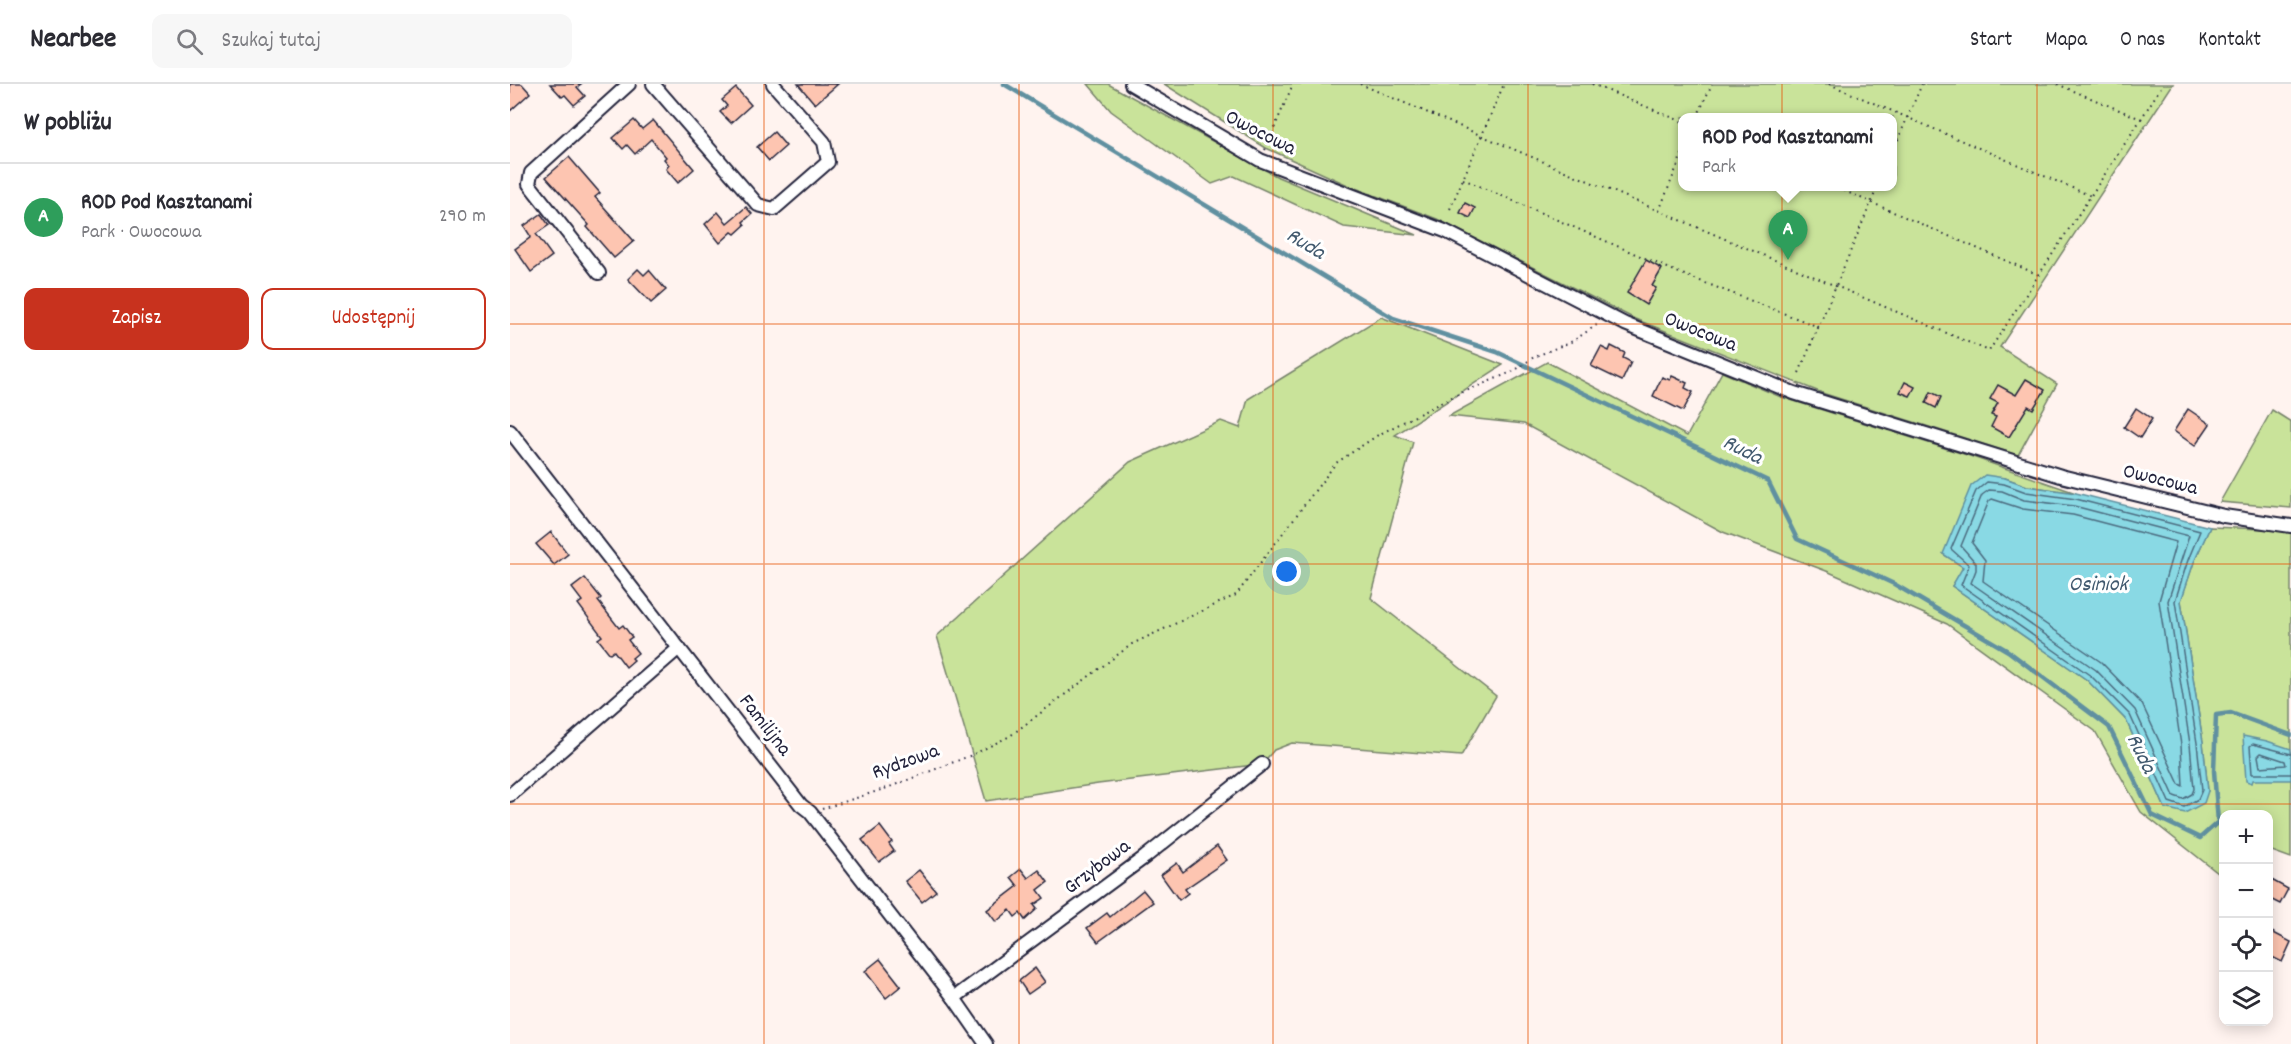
<!DOCTYPE html>
<html lang="pl">
<meta charset="utf-8">
<style>
body{margin:0;font-family:Dekko,sans-serif;background:#f7f7f7;color:#2b2b33}
.controls{position:absolute;right:18px;bottom:18px;display:grid;overflow:hidden;border-radius:12px;box-shadow:0 3px 15px #0003}
.controls button{width:54px;height:54px;display:grid;place-items:center;padding:0;border:0;border-bottom:2px solid #e1e1e2;background:#fff;color:#2b2b33;font:30px sans-serif}
.you{position:absolute;left:777px;top:488px;width:21px;height:21px;margin:-15px;border:4px solid #fff;border-radius:50%;background:#1a73e8;box-shadow:0 0 0 9px #1a73e833}
.badge{display:grid;place-items:center;width:39px;height:39px;border-radius:50%;background:#c8321e;color:#fff;font-size:20px;font-weight:700}
.pin{position:absolute;translate:-50% -50px;filter:drop-shadow(0 2px 3px #0008)}
.pin::after{content:'';position:absolute;top:32px;width:21px;height:18px;background:inherit;clip-path:polygon(0 0,100% 0,50% 100%)}
.popup{position:absolute;left:1168px;top:29px;width:219px;height:78px;box-sizing:border-box;display:grid;place-content:center;border-radius:12px;background:#fff;filter:drop-shadow(0 2px 4px #0005);font-size:20px;white-space:nowrap;color:#7c7c81}
.popup b{font-size:22px;color:#2b2b33}
.popup::after{content:'';position:absolute;left:50%;top:100%;margin-left:-12px;border:12px solid transparent;border-top-color:#fff}
.list{margin:0;padding:0;list-style:none}
h2{display:flex;justify-content:space-between;align-items:center;height:78px;margin:0;padding:0 24px;font-size:26px}
h2 small{font-size:20px;font-weight:400;color:#7c7c81}
.list li{display:grid;grid-template-columns:39px 1fr auto;gap:18px;align-items:center;box-sizing:border-box;height:108px;padding:0 24px;border-top:2px solid #e1e1e2}
.list b{display:block;font-size:22px;white-space:nowrap}
.list p{margin:0;font-size:20px;white-space:nowrap;color:#7c7c81}
.list em{font-size:20px;font-style:normal;color:#7c7c81}
.actions{display:flex;gap:12px;padding:18px 24px}
.actions a{flex:1;padding:14px 0;border:2px solid #c8321e;border-radius:12px;text-align:center;font-size:21px;color:#c8321e}
.actions .main{background:#c8321e;color:#fff}
.icon{flex:none;width:33px;height:33px;fill:none;stroke:currentColor;stroke-width:2;stroke-linecap:round;stroke-linejoin:round}
.map{position:relative;flex:none;width:1781px;height:960px;overflow:hidden}
header{display:flex;align-items:center;gap:36px;box-sizing:border-box;height:84px;padding:0 30px;background:#fff;border-bottom:2px solid #e1e1e2}
header strong{font-size:28px}
nav{display:flex;gap:33px;margin-inline-start:auto;font-size:21px}
.search{width:420px;height:54px;background:#f7f7f7;display:flex;align-items:center;gap:15px;box-sizing:border-box;padding:0 21px;border-radius:12px;color:#7c7c81;font-size:22px}
main{display:flex}
aside{flex:1;background:#fff}
.map>svg:first-child{display:block}
.green{fill:#c9e39a;stroke:#76826a;stroke-width:1.5;fill-rule:evenodd}
.water{fill:#89d9e4;stroke:#6090a0;stroke-width:1.5}
.lines{fill:none;stroke-linecap:round;stroke-linejoin:round}
.shore{stroke:#4b6b7f;stroke-width:1.5}
.stream{stroke:#6090a0;stroke-width:4.5}
.building{fill:#fdc5b1;stroke:#22223b;stroke-width:1.5}
.street-casing{stroke:#22223b;stroke-width:16}
.path{stroke:#22223b;stroke-width:2;stroke-dasharray:1.5 4.5;stroke-linecap:butt}
.street{stroke:#fff;stroke-width:12}
.grid{fill:none;stroke:#e8590c;stroke-width:1.5;stroke-opacity:0.55}
.labels{text-anchor:middle;dominant-baseline:central;stroke-width:6;stroke-linejoin:round;paint-order:stroke}
.street-label{font-size:21px;fill:#22223b;stroke:#fff}
.water-label{font-size:22px;font-style:italic;fill:#41596e;stroke:#fff}
</style>
<header>
<strong>Nearbee</strong>
<div class="search"><svg class="icon" aria-label="search" viewBox="0 0 24 24"><circle cx="10" cy="10" r="6"/><path d="M15 15l6 6"/></svg>Szukaj tutaj</div>
<nav><a>Start</a><a>Mapa</a><a>O nas</a><a>Kontakt</a></nav>
</header>
<main>
<aside>
<h2>W pobliżu<small></small></h2>
<ul class="list">
<li><span class="badge" style="background:#2e9e5b">A</span><div><b>ROD Pod Kasztanami</b><p>Park · Owocowa</p></div><em>290 m</em></li>
</ul>
<div class="actions"><a class="main">Zapisz</a><a>Udostępnij</a></div>
</aside>
<div class="map">
<svg width="1781" height="960" viewBox="0 0 1781 960">
<rect width="100%" height="100%" fill="#fff3ef"/>
<filter id="ink" filterUnits="userSpaceOnUse"><feTurbulence type="fractalNoise" baseFrequency=".0167" numOctaves="2"/><feDisplacementMap in="SourceGraphic" scale="12" xChannelSelector="R" yChannelSelector="G"/><feConvolveMatrix kernelMatrix="1 2 1 2 8 2 1 2 1" color-interpolation-filters="sRGB"/></filter>
<g filter="url(#ink)">
<g class="green">
<polygon points="578,0 598,0 768,93 907,151 834,143 724,92 702,100 601,27"/>
<path d="M654,0H1663L1490,263L1547,300L1508,371L1315,310L1125,235L927,135L840,102L756,64ZM1173,33H1383V102H1173Z"/>
<polygon points="871,233 993,281 885,351 903,358 861,514 986,612 951,672 782,659 764,666 752,680 588,700 476,717 427,552 620,378 711,337 730,344 738,315"/>
<polygon points="1037,278 1177,352 1212,288 1271,313 1457,371 1566,409 1517,402 1495,394 1433,470 1454,483 1442,502 1577,596 1616,636 1655,724 1698,707 1693,658 1671,516 1684,478 1700,443 1781,446 1781,774 1759,766 1758,730 1714,730 1713,793 1631,728 1585,647 1437,540 1319,488 1213,448 1014,340 939,332"/>
<polygon points="1762,326 1781,338 1781,424 1710,418"/>
</g>
<g class="water">
<polygon points="1475,391 1495,394 1517,402 1566,409 1700,443 1684,478 1671,517 1693,658 1698,707 1694,719 1675,729 1655,724 1616,636 1577,596 1442,502 1453,483 1433,470 1461,402"/>
<polygon points="1733,652 1757,657 1781,665 1781,696 1743,696 1742,699 1736,697"/>
</g>
<g class="lines">
<g class="shore">
<polygon points="1477,398 1494,400 1516,408 1566,415 1690,447 1678,476 1665,517 1687,659 1692,706 1688,715 1674,723 1659,718 1620,631 1581,592 1451,501 1459,481 1441,465 1466,407"/>
<polygon points="1479,406 1492,407 1514,416 1564,422 1679,452 1658,517 1680,660 1684,705 1682,710 1673,715 1664,712 1625,626 1586,586 1461,499 1466,486 1466,479 1451,462 1472,411"/>
<polygon points="1482,415 1513,425 1563,431 1666,458 1649,517 1671,661 1673,702 1669,700 1632,620 1591,578 1473,497 1475,476 1462,459 1479,417"/>
<polygon points="1751,669 1775,677 1776,681 1750,683 1748,672"/>
<polyline points="1781,670 1743,660 1740,662 1742,690 1781,690"/>
</g>
<polyline class="stream" points="494,0 883,234 987,268 1258,397 1287,455 1384,500 1498,567 1599,643 1642,731 1690,754 1708,738 1704,687 1706,631 1721,629 1781,651"/>
</g>
<g class="building">
<polygon points="0,0 12,0 20,9 0,27"/>
<polygon points="40,0 71,0 67,3 75,12 64,21 55,11 52,13"/>
<polygon points="288,0 328,0 305,20"/>
<polygon points="226,4 241,21 221,39 210,28 217,22 212,16"/>
<polygon points="124,36 132,45 143,36 184,85 168,99 156,85 159,81 154,75 156,73 141,55 125,70 117,61 113,65 103,54"/>
<polygon points="264,48 276,62 259,77 247,63"/>
<polygon points="59,73 90,109 85,113 124,157 104,174 77,143 79,141 36,93"/>
<polygon points="955,119 965,124 960,134 950,129"/>
<polygon points="236,123 242,130 233,138 235,141 225,150 222,148 210,159 195,140 208,128 217,139"/>
<polygon points="31,130 39,141 26,150 42,172 21,188 5,165 21,153 14,142"/>
<polygon points="1136,176 1152,185 1142,202 1146,204 1136,221 1117,209"/>
<polygon points="128,185 134,191 139,186 156,206 141,219 118,195"/>
<polygon points="1101,262 1115,269 1113,274 1121,278 1112,297 1081,282 1091,263 1099,267"/>
<polygon points="1162,292 1177,299 1175,304 1183,308 1173,327 1143,312 1152,293 1160,296"/>
<polygon points="1516,295 1535,306 1523,325 1518,322 1499,353 1481,343 1486,333 1481,331 1488,319 1480,315 1488,301 1506,311"/>
<polygon points="1395,298 1405,303 1400,312 1390,308"/>
<polygon points="1421,308 1431,313 1426,324 1416,319"/>
<polygon points="1626,324 1642,335 1630,354 1614,343"/>
<polygon points="1678,325 1700,340 1685,362 1664,347"/>
<polygon points="41,448 58,470 44,481 26,460"/>
<polygon points="75,494 91,514 88,517 109,544 113,541 122,553 118,556 128,569 122,574 124,576 116,583 104,567 100,570 88,555 92,552 68,520 72,517 62,504"/>
<polygon points="370,742 382,758 379,760 384,767 369,778 352,756"/>
<polygon points="707,762 717,776 675,805 678,809 669,816 651,791 667,779 673,788"/>
<polygon points="511,785 518,794 529,786 538,798 528,806 534,814 524,821 527,825 515,836 510,829 505,833 500,826 486,838 477,826 508,802 501,793"/>
<polygon points="409,786 426,807 412,818 395,797"/>
<polygon points="1758,794 1778,805 1770,820 1758,814"/>
<polygon points="633,806 643,818 588,858 577,844 597,829 600,833"/>
<polygon points="1758,846 1781,858 1772,878 1758,871"/>
<polygon points="370,875 391,902 376,914 355,887"/>
<polygon points="525,884 535,898 518,910 509,897"/>
</g>
<g class="lines">
<g class="street-casing">
<g id="street">
<polyline points="143,0 248,121 264,125 318,78 314,58 263,0"/>
<polyline points="621,0 750,76 935,147 1115,240 1284,309 1551,392 1714,432 1781,442"/>
<polyline points="89,189 19,100 21,89 119,0"/>
<polyline points="0,347 291,721 300,728 444,914 476,960"/>
<polyline points="0,711 169,564"/>
<polyline points="444,914 635,773 752,680"/>
</g>
</g>
<g class="path">
<polyline points="850,0 1479,267 1631,35 1547,0"/>
<polyline points="1082,0 1173,38"/>
<polyline points="1319,0 1581,112"/>
<polyline points="1187,33 1202,0"/>
<polyline points="1631,35 1653,0"/>
<polyline points="755,66 783,0"/>
<polyline points="1383,67 1412,0"/>
<polyline points="953,95 1167,188 1309,243"/>
<polyline points="1323,102 1529,191"/>
<polyline points="940,125 994,0"/>
<polyline points="1149,127 1173,68"/>
<polyline points="1289,289 1368,102"/>
<polyline points="312,725 377,704 462,671 500,652 622,560 726,511 826,379 868,351 944,312 1004,287 1024,273 1063,257 1088,240"/>
</g>
<use href="#street" class="street"/>
</g>
</g>
<path class="grid" d="M254,0V960M509,0V960M763,0V960M1018,0V960M1272,0V960M1527,0V960M0,240H1781M0,480H1781M0,720H1781"/>
<g class="labels">
<g class="street-label">
<text transform="translate(750 50) rotate(27)">Owocowa</text>
<text transform="translate(1190 249) rotate(22)">Owocowa</text>
<text transform="translate(1650 397) rotate(14)">Owocowa</text>
<text transform="translate(254 642) rotate(52)">Familijna</text>
<text transform="translate(396 679) rotate(-20)">Rydzowa</text>
<text transform="translate(588 784) rotate(-37)">Grzybowa</text>
</g>
<g class="water-label">
<text transform="translate(795 161) rotate(31)">Ruda</text>
<text transform="translate(1232 367) rotate(26)">Ruda</text>
<text x="1588" y="501">Osiniok</text>
<text transform="translate(1630 670) rotate(64)">Ruda</text>
</g>
</g>
</svg>
<div class="controls">
<button>+</button>
<button>−</button>
<button><svg class="icon" aria-label="locate" viewBox="0 0 24 24"><circle cx="12" cy="12" r="6"/><path d="M12 2v4M12 18v4M2 12h4M18 12h4"/></svg></button>
<button><svg class="icon" aria-label="layers" viewBox="0 0 24 24"><path d="M12 4l9 5-9 5-9-5zM3 14l9 5 9-5"/></svg></button>
</div>
<div class="you"></div>
<div class="pin badge" style="left:1278px;top:176px;background:#2e9e5b">A</div>
<div class="popup"><b>ROD Pod Kasztanami</b>Park</div>
</div>
</main>
